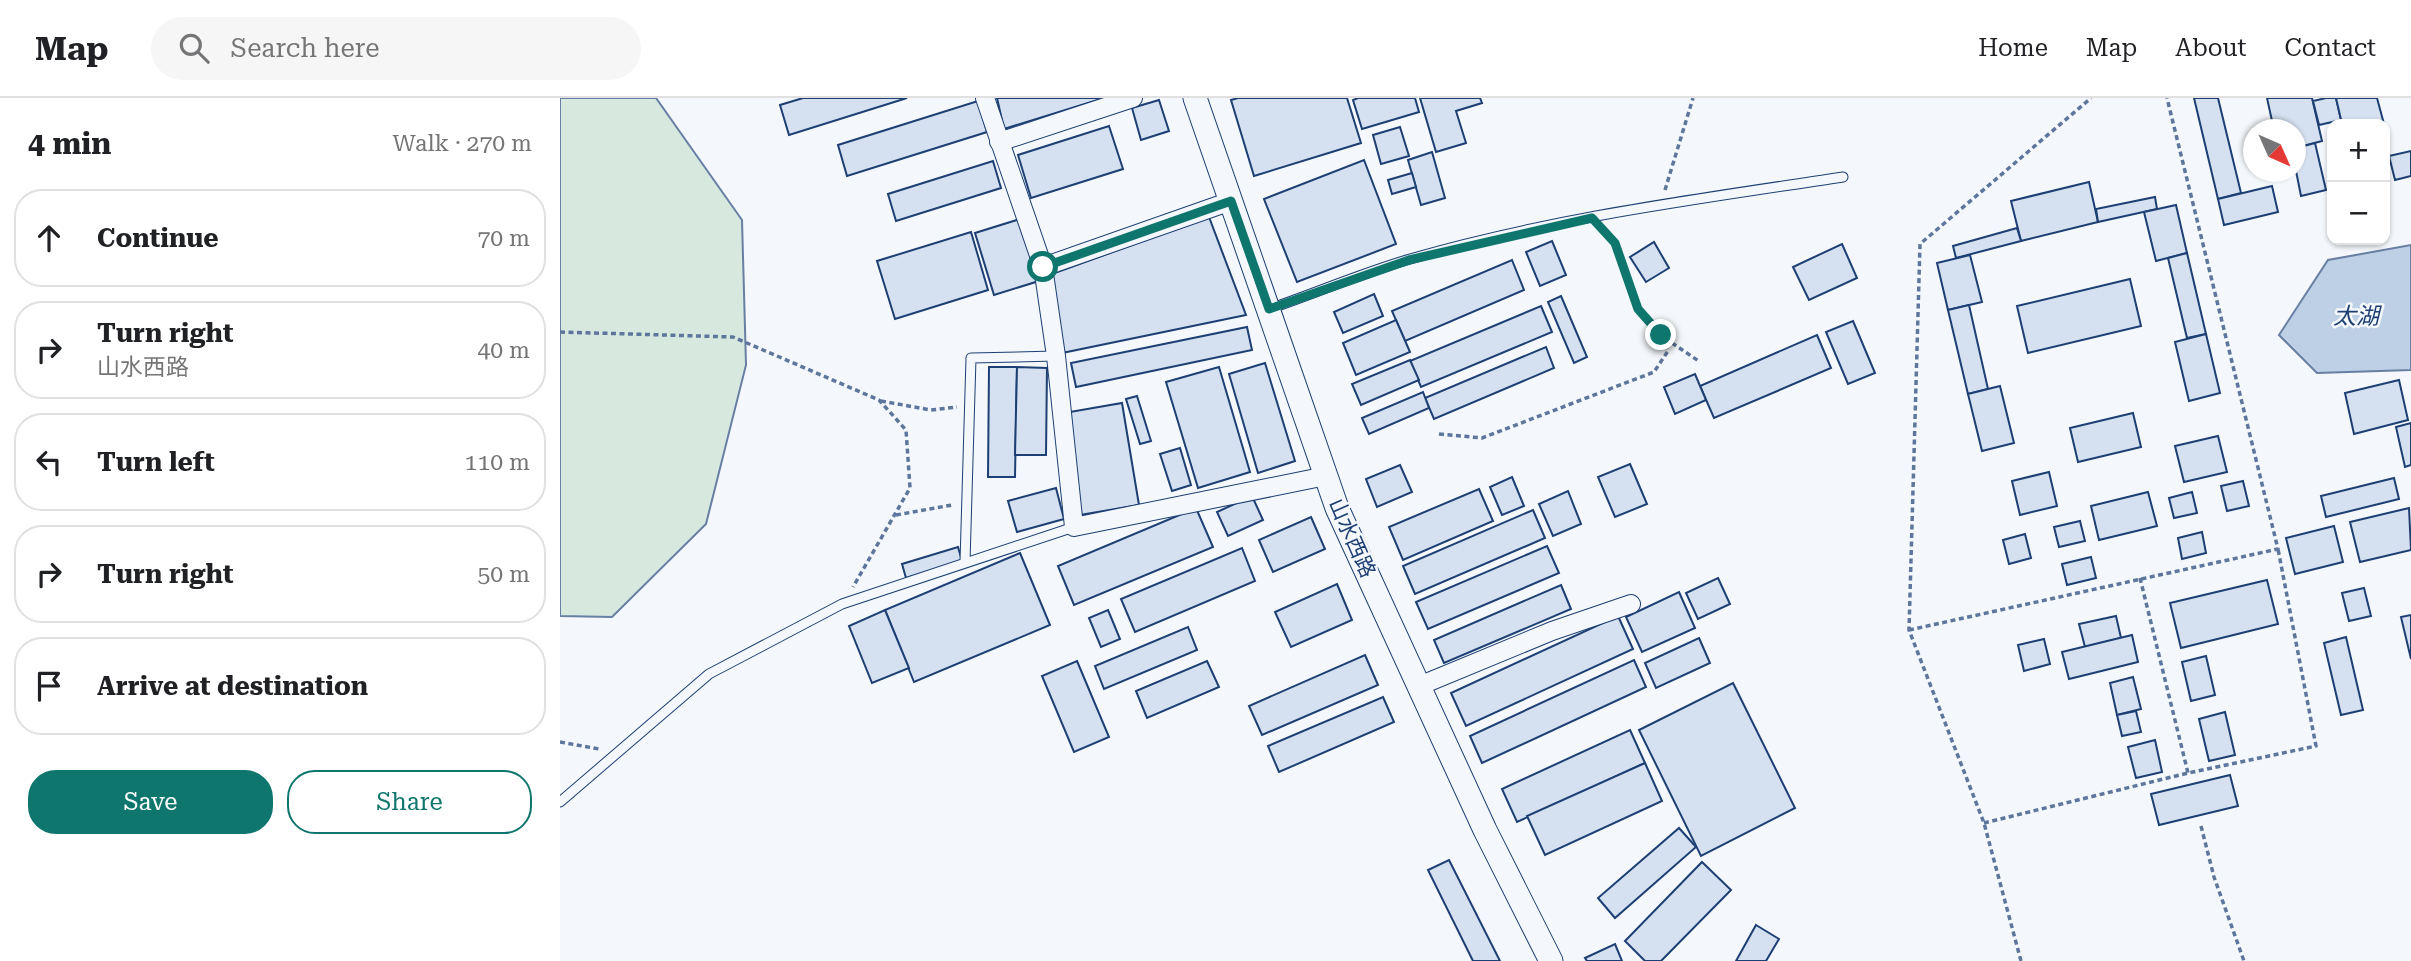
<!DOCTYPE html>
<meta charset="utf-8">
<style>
body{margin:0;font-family:"Roboto Serif","Noto Sans SC",serif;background:#f6f6f6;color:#202124}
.controls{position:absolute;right:21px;top:21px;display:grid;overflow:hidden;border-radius:14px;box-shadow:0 2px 5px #0004}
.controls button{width:63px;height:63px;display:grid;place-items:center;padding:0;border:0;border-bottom:2px solid #e0e0e0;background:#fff;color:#202124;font:35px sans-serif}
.compass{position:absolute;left:1683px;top:21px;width:63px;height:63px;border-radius:50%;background:#fff;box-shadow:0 2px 5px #0004;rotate:135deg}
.stop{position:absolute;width:21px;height:21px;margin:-16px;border:5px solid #0f766e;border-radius:50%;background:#fff}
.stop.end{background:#0f766e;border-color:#fff;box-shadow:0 2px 7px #0008}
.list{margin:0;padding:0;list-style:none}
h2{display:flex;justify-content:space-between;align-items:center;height:91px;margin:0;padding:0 28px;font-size:30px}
h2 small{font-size:23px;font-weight:400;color:#757577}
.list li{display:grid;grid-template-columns:46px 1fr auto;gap:21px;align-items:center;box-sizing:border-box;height:98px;margin:0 14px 14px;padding:0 14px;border:2px solid #e0e0e0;border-radius:28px}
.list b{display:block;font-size:26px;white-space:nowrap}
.list p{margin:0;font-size:23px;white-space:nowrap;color:#757577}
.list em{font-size:23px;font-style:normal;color:#757577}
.actions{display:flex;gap:14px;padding:21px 28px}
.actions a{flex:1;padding:16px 0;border:2px solid #0f766e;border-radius:28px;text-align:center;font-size:24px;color:#0f766e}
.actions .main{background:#0f766e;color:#fff}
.icon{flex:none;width:38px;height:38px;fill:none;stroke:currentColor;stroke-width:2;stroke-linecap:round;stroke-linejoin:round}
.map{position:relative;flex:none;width:1851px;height:863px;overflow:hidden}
header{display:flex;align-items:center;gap:42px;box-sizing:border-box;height:98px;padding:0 35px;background:#fff;border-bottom:2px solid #e0e0e0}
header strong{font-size:33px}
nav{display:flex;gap:38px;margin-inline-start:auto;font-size:24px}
.search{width:490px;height:63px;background:#f6f6f6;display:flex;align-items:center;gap:18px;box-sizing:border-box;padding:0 24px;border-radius:38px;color:#757577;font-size:26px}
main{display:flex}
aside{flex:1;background:#fff}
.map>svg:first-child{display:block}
.green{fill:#d7e8df;stroke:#687fa3;stroke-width:2}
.water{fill:#bed0e5;stroke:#687fa3;stroke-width:2}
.building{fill:#d5e0f0;stroke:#1d3f73;stroke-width:2}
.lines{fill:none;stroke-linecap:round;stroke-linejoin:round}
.service-casing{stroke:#1d3f73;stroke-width:11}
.minor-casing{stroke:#1d3f73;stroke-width:20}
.tertiary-casing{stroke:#1d3f73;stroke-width:25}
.path{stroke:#5e769c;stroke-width:3.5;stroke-dasharray:5 3.5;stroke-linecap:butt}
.service{stroke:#f4f7fb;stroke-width:9}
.minor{stroke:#f4f7fb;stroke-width:18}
.tertiary{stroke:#f4f7fb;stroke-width:23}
.route{stroke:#0f766e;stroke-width:9}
.labels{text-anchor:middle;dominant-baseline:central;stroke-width:5;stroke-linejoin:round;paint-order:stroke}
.street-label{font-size:21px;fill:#1d3f73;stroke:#f4f7fb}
.water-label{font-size:23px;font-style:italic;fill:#1d3f73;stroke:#f4f7fb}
</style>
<header>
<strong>Map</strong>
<div class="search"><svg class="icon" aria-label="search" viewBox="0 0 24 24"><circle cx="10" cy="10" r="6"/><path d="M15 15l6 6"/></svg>Search here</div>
<nav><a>Home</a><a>Map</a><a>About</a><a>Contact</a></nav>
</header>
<main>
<aside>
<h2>4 min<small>Walk · 270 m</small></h2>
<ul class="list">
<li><svg class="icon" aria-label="ahead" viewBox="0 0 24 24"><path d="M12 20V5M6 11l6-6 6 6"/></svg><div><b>Continue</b></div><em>70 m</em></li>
<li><svg class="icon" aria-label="right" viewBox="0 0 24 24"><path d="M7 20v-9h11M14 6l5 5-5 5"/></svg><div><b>Turn right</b><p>山水西路</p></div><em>40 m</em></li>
<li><svg class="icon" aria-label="left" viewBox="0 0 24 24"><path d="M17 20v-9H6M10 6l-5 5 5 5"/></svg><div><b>Turn left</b></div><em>110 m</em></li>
<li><svg class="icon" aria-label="right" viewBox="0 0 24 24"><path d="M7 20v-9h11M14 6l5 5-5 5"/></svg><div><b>Turn right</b></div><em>50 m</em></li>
<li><svg class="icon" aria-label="arrive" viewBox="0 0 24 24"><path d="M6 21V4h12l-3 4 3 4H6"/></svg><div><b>Arrive at destination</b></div></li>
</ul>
<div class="actions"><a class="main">Save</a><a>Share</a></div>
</aside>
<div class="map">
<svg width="1851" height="863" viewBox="0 0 1851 863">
<rect width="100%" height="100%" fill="#f4f7fb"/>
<polygon class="green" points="0,0 96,0 182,122 186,267 146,426 52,519 0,518"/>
<polygon class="water" points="1851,147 1851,272 1757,275 1719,237 1768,162"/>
<g class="building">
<polygon points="243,0 347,0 229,37 220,7"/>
<polygon points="437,0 544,0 444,31"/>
<polygon points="678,0 787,0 801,45 694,78 671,2"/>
<polygon points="798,0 855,0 859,14 802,31 793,2"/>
<polygon points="860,0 920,0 922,5 896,13 906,45 876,54"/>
<polygon points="1634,0 1658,0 1681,95 1658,101"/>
<polygon points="1707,0 1752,0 1762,43 1736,50 1736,32 1714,32"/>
<polygon points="1766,0 1776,0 1781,22 1759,27 1753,3"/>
<polygon points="1776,0 1817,0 1824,26 1782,26"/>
<polygon points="599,2 609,33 581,42 572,10"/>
<polygon points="418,3 427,34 287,78 278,47"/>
<polygon points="549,28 563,71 471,100 458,57"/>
<polygon points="840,29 849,58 821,66 813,37"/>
<polygon points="1755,45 1766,92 1741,98 1736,73 1736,50"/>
<polygon points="1851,53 1851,78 1835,82 1829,58"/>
<polygon points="872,54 885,100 861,107 848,62"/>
<polygon points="804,62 836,146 737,184 704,101"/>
<polygon points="433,63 441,90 336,123 328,96"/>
<polygon points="852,75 856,89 832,96 828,82"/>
<polygon points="1529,84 1538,124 1461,143 1451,103"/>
<polygon points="1712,88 1718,114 1664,127 1658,101"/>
<polygon points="1595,99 1597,111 1538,124 1536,111"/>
<polygon points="1616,107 1627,155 1596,163 1584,114"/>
<polygon points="649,119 686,217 502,255 489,177"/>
<polygon points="460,121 479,183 434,197 415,135"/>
<polygon points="1457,130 1461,143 1396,160 1393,148"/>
<polygon points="411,134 428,192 335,221 317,163"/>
<polygon points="992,143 1006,177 980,188 966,154"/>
<polygon points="1094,144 1109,170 1086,184 1070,159"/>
<polygon points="1282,146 1297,180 1249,202 1233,169"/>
<polygon points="1627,155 1646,236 1627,240 1608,160"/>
<polygon points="1410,157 1422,204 1388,212 1377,165"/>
<polygon points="952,162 964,192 845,243 832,213"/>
<polygon points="1570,181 1581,228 1468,255 1457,208"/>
<polygon points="814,196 823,218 783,235 774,214"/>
<polygon points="1001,198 1027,259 1014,265 988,204"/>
<polygon points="1409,207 1428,291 1408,296 1388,212"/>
<polygon points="981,208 992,234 861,289 850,263"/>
<polygon points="836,222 850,254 796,277 783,245"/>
<polygon points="1293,223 1315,275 1288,286 1266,234"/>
<polygon points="687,229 692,252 516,289 511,265"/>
<polygon points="1646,236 1660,295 1629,303 1615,244"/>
<polygon points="1257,237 1271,270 1154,320 1140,288"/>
<polygon points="986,249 994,270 874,321 865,300"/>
<polygon points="850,262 859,282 801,307 792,286"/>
<polygon points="705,265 735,363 698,375 669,276"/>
<polygon points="429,269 457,269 455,379 428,379"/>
<polygon points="457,269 487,270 486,357 455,357"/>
<polygon points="659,269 690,374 638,390 606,284"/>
<polygon points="1135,276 1146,302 1115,316 1104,289"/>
<polygon points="1839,282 1848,322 1794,336 1785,295"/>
<polygon points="1440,288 1454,345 1422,353 1408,296"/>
<polygon points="863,294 869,310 809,336 802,320"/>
<polygon points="577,298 591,343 580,346 566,301"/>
<polygon points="562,305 579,407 520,417 504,315"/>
<polygon points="1573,315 1581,349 1518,364 1510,330"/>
<polygon points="1851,325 1851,367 1845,369 1836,329"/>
<polygon points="1658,338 1667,374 1624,384 1615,348"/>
<polygon points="620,350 631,387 612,393 600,356"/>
<polygon points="1070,366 1087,406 1055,419 1038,379"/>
<polygon points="840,367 852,394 817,409 806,381"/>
<polygon points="1489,374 1497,408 1460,417 1452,383"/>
<polygon points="952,379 964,408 942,417 930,389"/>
<polygon points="1834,380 1839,401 1766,419 1761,398"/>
<polygon points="1683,383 1689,408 1667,413 1661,388"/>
<polygon points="496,390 504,421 457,434 448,403"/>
<polygon points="919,391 933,423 843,462 829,429"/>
<polygon points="1008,393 1021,426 993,438 979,406"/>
<polygon points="1588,394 1597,428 1539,442 1531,408"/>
<polygon points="1632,394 1637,415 1614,420 1609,400"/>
<polygon points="692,398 703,422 668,438 657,414"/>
<polygon points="636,410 653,449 514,507 498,468"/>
<polygon points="1849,410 1851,452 1800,464 1790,424"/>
<polygon points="973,412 985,440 855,496 843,468"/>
<polygon points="751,419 765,451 713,474 699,442"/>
<polygon points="1520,423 1525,443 1499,449 1494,429"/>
<polygon points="1774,428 1783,464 1735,476 1726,440"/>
<polygon points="1642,434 1646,455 1622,461 1618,440"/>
<polygon points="1465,436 1471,460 1449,466 1443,442"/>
<polygon points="987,448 999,475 868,531 856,504"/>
<polygon points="398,449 402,463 346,480 342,466"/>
<polygon points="682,450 695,483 575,534 561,501"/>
<polygon points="460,455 490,527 354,584 325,512"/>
<polygon points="1531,459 1536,480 1507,487 1502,466"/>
<polygon points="1158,480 1170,506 1138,521 1126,495"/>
<polygon points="1707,482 1718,526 1621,550 1610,505"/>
<polygon points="777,486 792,522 731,549 715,514"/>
<polygon points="1001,487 1011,511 884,565 874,542"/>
<polygon points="1804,490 1811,518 1789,523 1782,495"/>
<polygon points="1119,494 1135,530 1082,554 1066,519"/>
<polygon points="325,512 349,570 312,585 289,528"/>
<polygon points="548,512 560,541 541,549 529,520"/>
<polygon points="1851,517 1851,561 1841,519"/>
<polygon points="1058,518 1073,551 906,628 891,595"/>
<polygon points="1556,518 1561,540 1525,549 1519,526"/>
<polygon points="628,529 637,552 544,591 535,568"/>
<polygon points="1572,537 1578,564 1509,581 1502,554"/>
<polygon points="1786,539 1803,612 1781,617 1764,545"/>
<polygon points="1139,540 1150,565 1096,590 1085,565"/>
<polygon points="1484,541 1490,566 1464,573 1458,547"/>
<polygon points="805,557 818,587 702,637 689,608"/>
<polygon points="1646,558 1655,597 1631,603 1622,564"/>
<polygon points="1074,562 1086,589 922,665 910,638"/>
<polygon points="517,563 549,639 514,654 482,578"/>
<polygon points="647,563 659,589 587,620 576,593"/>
<polygon points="1573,579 1581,611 1557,617 1550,585"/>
<polygon points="1173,585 1235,710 1141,758 1079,632"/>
<polygon points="823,599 834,624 719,674 708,648"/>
<polygon points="1576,613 1581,634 1562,638 1557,617"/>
<polygon points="1665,614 1675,657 1649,663 1639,621"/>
<polygon points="1070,632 1085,665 957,724 942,691"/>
<polygon points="1595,642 1602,674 1576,680 1568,649"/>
<polygon points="1085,665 1102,703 985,757 967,718"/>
<polygon points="1670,677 1678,708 1599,727 1591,696"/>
<polygon points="1119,730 1136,749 1055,820 1038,800"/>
<polygon points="889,762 940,863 913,863 868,772"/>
<polygon points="1142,764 1171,792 1101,863 1085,863 1065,843"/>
<polygon points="1196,827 1219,841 1206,863 1176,863"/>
<polygon points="1055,846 1062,863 1027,863 1025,860"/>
</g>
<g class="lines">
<g class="service-casing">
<g id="service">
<path d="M709,211C756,195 802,175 850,161C991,120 1138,101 1283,79"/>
<polyline points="405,464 411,260 496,258"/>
<polyline points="0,704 149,576 282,506 514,429"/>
</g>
</g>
<g class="minor-casing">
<g id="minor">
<polyline points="425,0 483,169 671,103"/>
<polyline points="439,44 573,0"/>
<polyline points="483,169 496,258 514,429 766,378"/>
<polyline points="859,588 992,533 1071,506"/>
</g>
</g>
<g class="tertiary-casing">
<polyline id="tertiary" points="635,0 777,410 925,732 991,863"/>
</g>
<g class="path">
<polyline points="1105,92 1133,0"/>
<path d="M1043,131C1063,154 1063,184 1078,210C1091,234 1119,249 1140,264"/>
<polyline points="0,234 173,239 319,302 346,332 350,390 293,489"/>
<polyline points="321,303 371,312 397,309"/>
<polyline points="879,336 922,340 1094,274 1108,253 1101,237"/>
<polyline points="336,417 392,407"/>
<polyline points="1580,480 1628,675"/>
<polyline points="1349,532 1718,451 1607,0"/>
<polyline points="0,644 39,651"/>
<polyline points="1424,725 1628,675 1756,648 1718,451"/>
<polyline points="1641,728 1654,779 1684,863"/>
<polyline points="1461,863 1424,725 1349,532 1360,146 1531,0"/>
</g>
<use href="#service" class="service"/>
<use href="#minor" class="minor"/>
<use href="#tertiary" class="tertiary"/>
</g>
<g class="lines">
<polyline class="route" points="483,169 671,103 709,211 849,162 1032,120 1055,145 1078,211 1101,237"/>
</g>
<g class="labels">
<g class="street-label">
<text transform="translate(792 440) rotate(66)">山水西路</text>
</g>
<g class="water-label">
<text x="1796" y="218">太湖</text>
</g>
</g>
</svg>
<div class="controls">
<button>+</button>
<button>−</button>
</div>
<svg class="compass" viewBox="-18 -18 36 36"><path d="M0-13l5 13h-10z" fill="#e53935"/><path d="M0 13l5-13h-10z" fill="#757577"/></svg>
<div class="stop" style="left:483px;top:169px"></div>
<div class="stop end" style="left:1101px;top:237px"></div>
</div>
</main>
